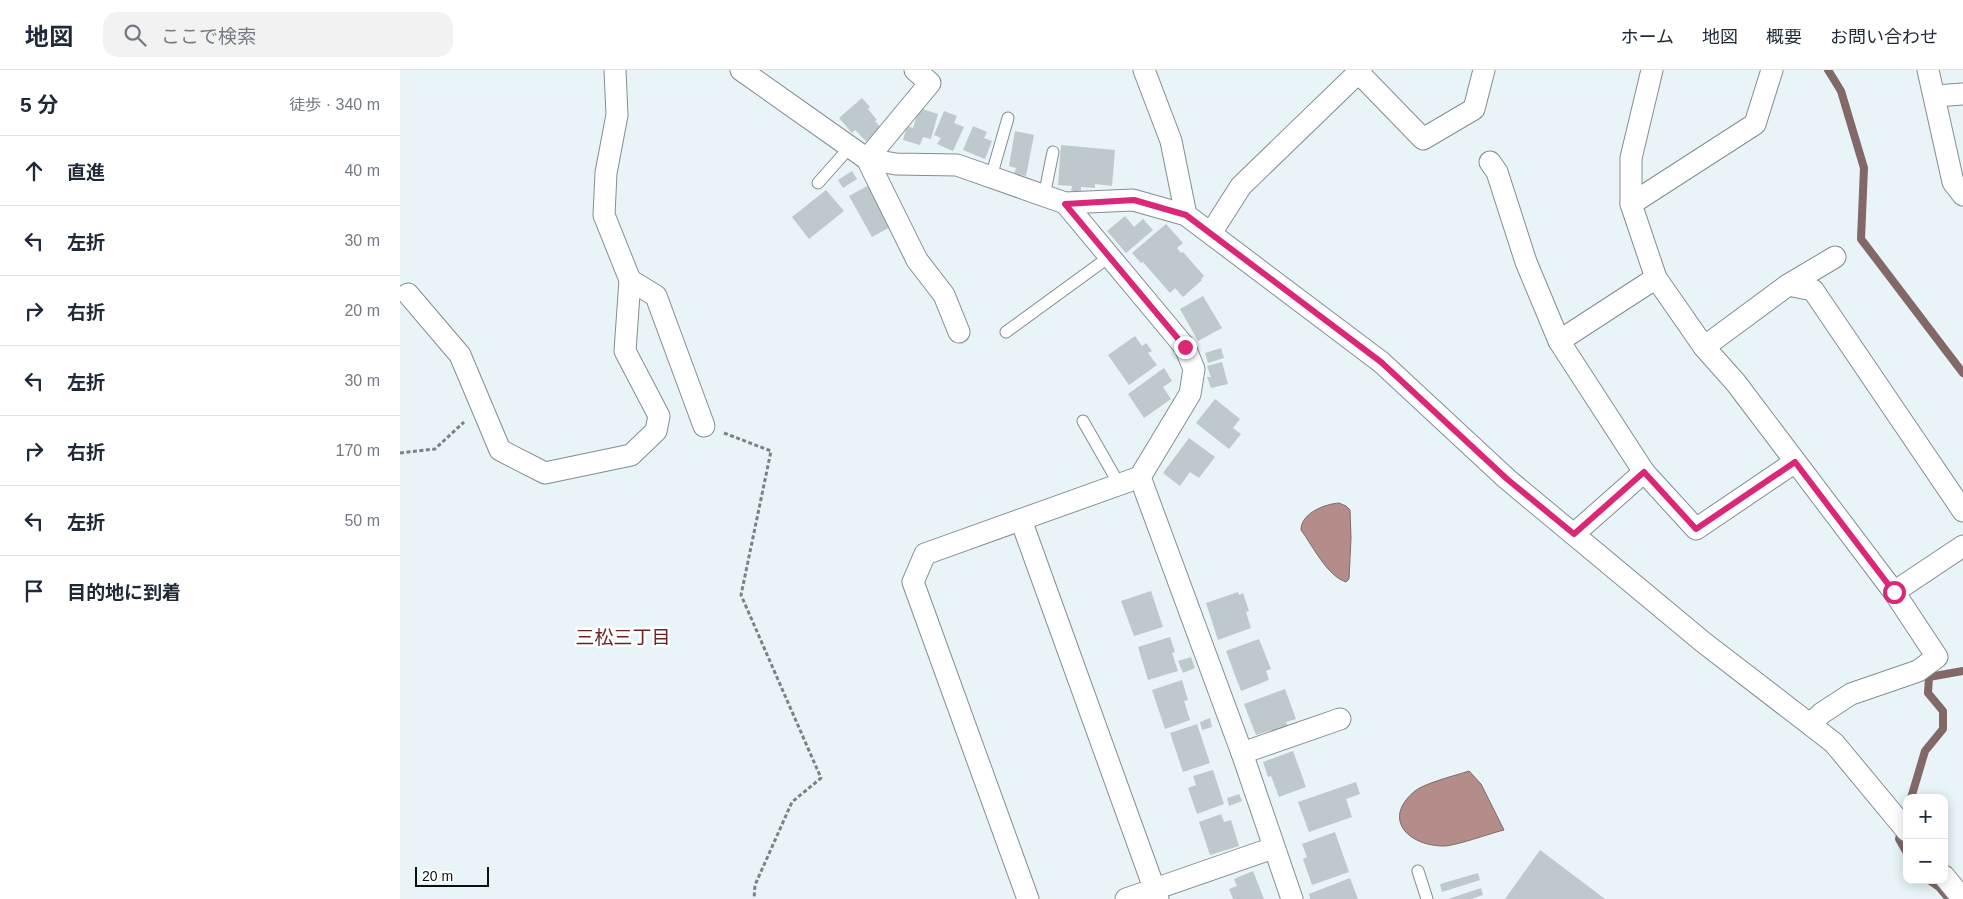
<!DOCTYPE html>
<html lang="ja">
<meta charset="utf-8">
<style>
body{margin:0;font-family:Arial,"Noto Sans JP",sans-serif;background:#f2f2f3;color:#1f2937}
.controls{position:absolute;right:15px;bottom:15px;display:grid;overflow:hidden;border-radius:10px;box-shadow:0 2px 12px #0003}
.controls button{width:45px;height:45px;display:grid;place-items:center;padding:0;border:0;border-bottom:1px solid #e0e1e3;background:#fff;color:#1f2937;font:25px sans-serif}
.scale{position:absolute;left:15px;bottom:12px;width:74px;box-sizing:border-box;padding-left:5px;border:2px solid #0c1011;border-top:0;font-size:14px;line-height:18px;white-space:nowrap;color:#0c1011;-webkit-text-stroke:4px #fff;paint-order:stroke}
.stop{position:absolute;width:15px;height:15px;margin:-11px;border:4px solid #db2777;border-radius:50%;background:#fff}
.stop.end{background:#db2777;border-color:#fff;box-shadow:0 1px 5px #0008}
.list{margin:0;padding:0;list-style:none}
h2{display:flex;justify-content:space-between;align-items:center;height:65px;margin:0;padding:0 20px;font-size:21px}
h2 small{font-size:16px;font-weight:400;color:#747a83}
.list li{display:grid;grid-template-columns:32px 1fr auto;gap:15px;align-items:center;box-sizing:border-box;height:70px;padding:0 20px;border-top:1px solid #e0e1e3}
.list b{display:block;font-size:19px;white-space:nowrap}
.list em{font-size:16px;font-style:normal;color:#747a83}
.icon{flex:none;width:28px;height:28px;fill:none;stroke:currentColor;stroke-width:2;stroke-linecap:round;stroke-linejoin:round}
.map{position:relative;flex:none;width:1563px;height:829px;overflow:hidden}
header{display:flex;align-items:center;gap:30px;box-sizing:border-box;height:70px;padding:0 25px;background:#fff;border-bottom:1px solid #e0e1e3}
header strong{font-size:24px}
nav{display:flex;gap:28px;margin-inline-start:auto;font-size:18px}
.search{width:350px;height:45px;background:#f2f2f3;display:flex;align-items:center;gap:12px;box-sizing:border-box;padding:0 18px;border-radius:15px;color:#747a83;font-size:19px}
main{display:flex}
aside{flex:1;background:#fff}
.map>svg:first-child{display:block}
.water{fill:#b48d8a;stroke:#826866}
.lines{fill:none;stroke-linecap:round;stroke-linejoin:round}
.stream{stroke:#826866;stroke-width:8}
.building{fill:#bec9cd}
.lane-casing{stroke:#848e92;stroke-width:13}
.street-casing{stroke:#848e92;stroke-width:23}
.path{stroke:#7a8284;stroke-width:3;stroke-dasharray:4 2.5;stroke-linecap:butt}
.lane{stroke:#fff;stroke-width:11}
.street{stroke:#fff;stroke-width:21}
.route{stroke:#db2777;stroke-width:6}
.labels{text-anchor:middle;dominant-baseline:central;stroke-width:5;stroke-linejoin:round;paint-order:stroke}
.neighbourhood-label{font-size:19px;fill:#692422;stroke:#fff}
</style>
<header>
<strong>地図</strong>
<div class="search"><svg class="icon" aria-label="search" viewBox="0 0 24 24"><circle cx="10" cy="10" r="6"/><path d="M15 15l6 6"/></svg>ここで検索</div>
<nav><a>ホーム</a><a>地図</a><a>概要</a><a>お問い合わせ</a></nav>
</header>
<main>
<aside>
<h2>5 分<small>徒歩 · 340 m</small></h2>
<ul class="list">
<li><svg class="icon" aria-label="ahead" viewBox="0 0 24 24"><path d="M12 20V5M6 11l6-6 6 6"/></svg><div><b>直進</b></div><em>40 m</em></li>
<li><svg class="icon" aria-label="left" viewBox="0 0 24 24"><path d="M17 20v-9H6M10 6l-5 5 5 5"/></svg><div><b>左折</b></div><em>30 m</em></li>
<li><svg class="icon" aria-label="right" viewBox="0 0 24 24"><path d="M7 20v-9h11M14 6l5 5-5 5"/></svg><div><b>右折</b></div><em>20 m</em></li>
<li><svg class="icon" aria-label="left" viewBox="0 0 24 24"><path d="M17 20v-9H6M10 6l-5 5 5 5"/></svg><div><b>左折</b></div><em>30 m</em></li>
<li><svg class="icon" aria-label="right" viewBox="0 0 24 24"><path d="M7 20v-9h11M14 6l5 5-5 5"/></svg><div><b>右折</b></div><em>170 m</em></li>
<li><svg class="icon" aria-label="left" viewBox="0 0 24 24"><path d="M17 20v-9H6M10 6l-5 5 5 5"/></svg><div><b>左折</b></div><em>50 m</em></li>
<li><svg class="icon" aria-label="arrive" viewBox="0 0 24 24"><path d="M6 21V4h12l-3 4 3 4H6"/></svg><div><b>目的地に到着</b></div></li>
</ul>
</aside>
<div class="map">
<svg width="1563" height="829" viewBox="0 0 1563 829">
<rect width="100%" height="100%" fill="#e8f4f8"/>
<g class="water">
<path d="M939,433L946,436L950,440L951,468L949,509L946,512C927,506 913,476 901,460C901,443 925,434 939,433Z"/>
<path d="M1069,701L1081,714L1104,760C1091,763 1053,777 1042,776C1007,775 982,748 1015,721C1025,713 1057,705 1069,701Z"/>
</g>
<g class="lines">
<g class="stream">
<polyline points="1428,0 1441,21 1464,98 1461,169 1563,303"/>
<polyline points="1511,728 1525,681 1543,659 1543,641 1528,623 1529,607 1563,601"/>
<polyline points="1507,742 1499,769 1507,783"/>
<polyline points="1529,810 1539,817 1549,829"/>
</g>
</g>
<g class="building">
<polygon points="462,28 470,37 468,39 477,50 475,51 481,58 466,71 455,60 452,63 439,48"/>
<polygon points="519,38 538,44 531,69 523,67 520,75 503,70 507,56 513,58"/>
<polygon points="544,41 557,46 554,53 564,57 553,81 537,74 541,68 534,65"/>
<polygon points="573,56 587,62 584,68 592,71 585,89 563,80"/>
<polygon points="615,61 634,65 626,106 614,104 616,98 609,96"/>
<polygon points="661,75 715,80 712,116 695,114 695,118 681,117 681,122 671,121 672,116 658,115"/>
<polygon points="452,101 457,109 443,118 438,110"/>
<polygon points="469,115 492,156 472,167 449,126"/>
<polygon points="426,120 444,141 409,169 392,147"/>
<polygon points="725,146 734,157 743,149 753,160 726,183 707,161"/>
<polygon points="766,154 783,173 777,178 781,183 783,182 804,206 801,209 802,210 783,227 775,218 770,223 743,192 741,193 732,183"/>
<polygon points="803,226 822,258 798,271 780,239"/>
<polygon points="735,266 742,276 746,273 752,281 748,283 757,295 729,315 708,285"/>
<polygon points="821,278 824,288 808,293 805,283"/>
<polygon points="822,292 828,314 811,318 807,307 811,307 807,296"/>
<polygon points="764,298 772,311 763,317 771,329 744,348 728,324"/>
<polygon points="815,329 840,349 833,358 841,364 829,379 796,353"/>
<polygon points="789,368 815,387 799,408 790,402 780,416 763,403"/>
<polygon points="751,521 763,557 734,566 721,531"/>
<polygon points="838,522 839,525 843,523 849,541 846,542 851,558 818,570 806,533"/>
<polygon points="770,567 775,582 772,583 778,601 748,610 738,577"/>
<polygon points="859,569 871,599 866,601 869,610 841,621 826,581"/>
<polygon points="791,587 795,598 783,603 778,591"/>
<polygon points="782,610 788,630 784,631 790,650 765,659 752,620"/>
<polygon points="885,619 896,649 886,652 888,657 873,662 872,660 856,665 844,634"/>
<polygon points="810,648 812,657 802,660 800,652"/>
<polygon points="797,654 810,693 783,702 770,663"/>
<polygon points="893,681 906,717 879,727 871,706 868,707 863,692"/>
<polygon points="813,700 824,734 797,744 788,718 796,715 793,706"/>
<polygon points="956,712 960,724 946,729 952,747 909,762 898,732"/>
<polygon points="839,724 842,731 829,736 827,728"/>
<polygon points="821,744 824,752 831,750 839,776 810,785 799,752"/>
<polygon points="935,762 949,802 912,815 903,789 907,787 902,774"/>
<polygon points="1140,780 1205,829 1105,829"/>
<polygon points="853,801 864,829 833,829 829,819 837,816 834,809"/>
<polygon points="1078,803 1080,810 1042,822 1040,814"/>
<polygon points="950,808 958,829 910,829 909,824"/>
<polygon points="1081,818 1083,825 1071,829 1048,829"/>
</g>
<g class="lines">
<g class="lane-casing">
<g id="lane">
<polyline points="591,107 608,48"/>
<polyline points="418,113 450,77"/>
<polyline points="644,126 653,82"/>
<polyline points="606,262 709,187"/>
<polyline points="683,351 719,414"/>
<polyline points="1018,801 1027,829"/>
</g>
</g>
<g class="street-casing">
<g id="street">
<polyline points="341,0 467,89 496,94 557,95 665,133 733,130 786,145 981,292 1107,409 1303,572 1434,673 1507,761"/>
<polyline points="515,0 530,13 467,89 517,190 544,225 559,262"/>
<polyline points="744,0 771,71 786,145"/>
<polyline points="956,0 1023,69 1074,39 1084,0"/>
<polyline points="1252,0 1231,88 1231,134 1256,208 1304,277 1336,313 1494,522 1537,587 1518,601 1451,624 1422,643 1410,654"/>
<polyline points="1528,0 1553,112 1563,125"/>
<polyline points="1535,26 1563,24"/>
<polyline points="1090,92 1097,102 1126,192 1159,271 1244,402 1296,459 1395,392"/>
<polyline points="665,133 785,277 794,299 790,324 740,407 842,683 892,829"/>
<polyline points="1231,134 1355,54 1372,0"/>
<polyline points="811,163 841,116 961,0"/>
<polyline points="230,210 256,226 304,356"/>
<polyline points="1388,215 1435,187"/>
<polyline points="8,224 60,285 100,380 145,403 231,385 256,361 259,346 225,281 230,210 204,145 206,103 217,45 215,0"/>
<polyline points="1159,271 1256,208"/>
<polyline points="1304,277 1388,215 1413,220 1563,441"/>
<polyline points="621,450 758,829"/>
<polyline points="1174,464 1244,402"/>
<polyline points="1494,522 1563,476"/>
<polyline points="842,683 940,649"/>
<polyline points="1544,806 1563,829"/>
<polyline points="628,829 513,512 525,484 740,407"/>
<polyline points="726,829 873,778"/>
</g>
</g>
<g class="path">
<polyline points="324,363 371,381 341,525 421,708 392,732 355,815 354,829"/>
<polyline points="0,383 35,379 64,352"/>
</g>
<use href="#lane" class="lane"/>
<use href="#street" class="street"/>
</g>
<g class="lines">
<polyline class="route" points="785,277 665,134 734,130 786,145 981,292 1107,409 1174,464 1244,402 1296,459 1395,392 1494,522"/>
</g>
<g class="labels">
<g class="neighbourhood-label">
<text x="223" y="567">三松三丁目</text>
</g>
</g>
</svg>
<div class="controls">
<button>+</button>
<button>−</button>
</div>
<div class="scale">20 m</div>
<div class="stop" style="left:1494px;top:522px"></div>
<div class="stop end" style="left:785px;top:277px"></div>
</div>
</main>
